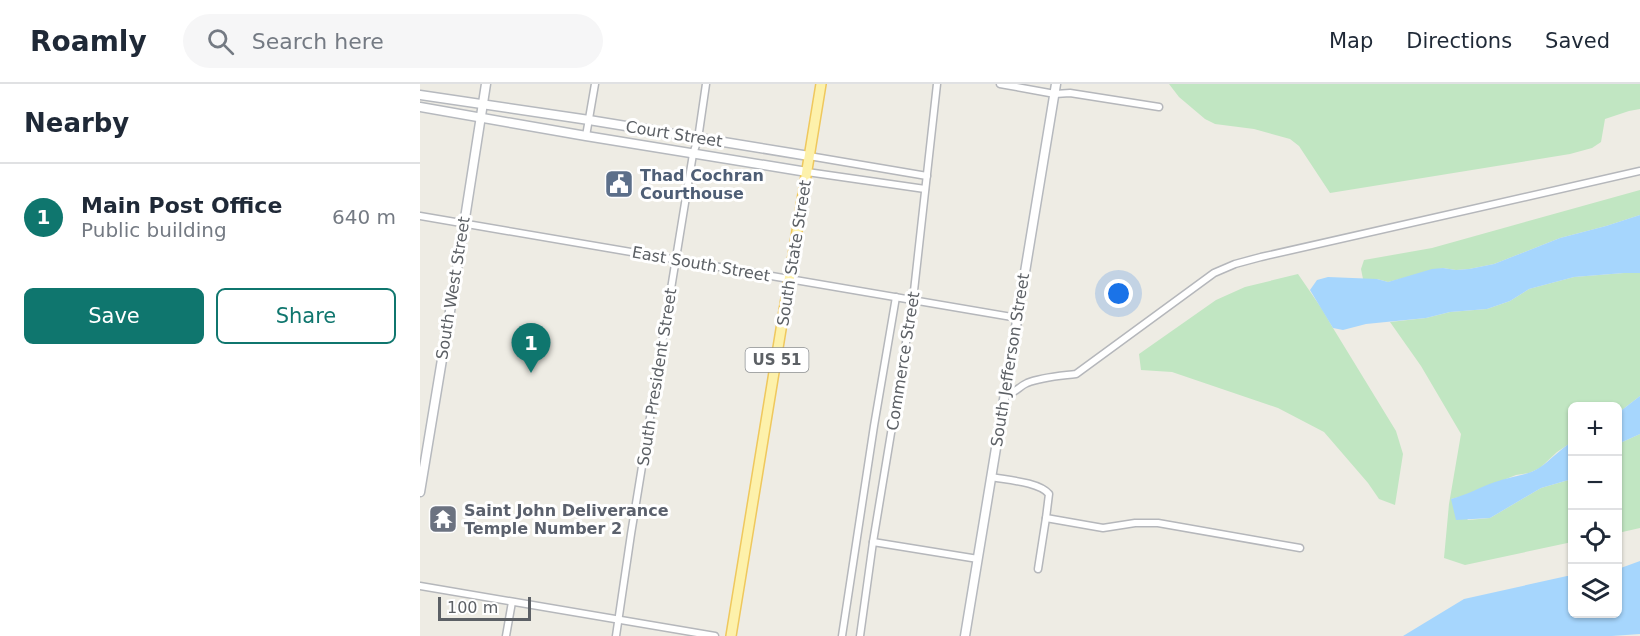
<!DOCTYPE html>
<meta charset="utf-8">
<style>
body{margin:0;font-family:"DejaVu Sans",sans-serif;background:#f6f6f7;color:#1f2937}
.controls{position:absolute;right:18px;bottom:18px;display:grid;overflow:hidden;border-radius:9px;box-shadow:0 2px 4px #0004}
.controls button{width:54px;height:54px;display:grid;place-items:center;padding:0;border:0;border-bottom:2px solid #e0e1e3;background:#fff;color:#1f2937;font:30px sans-serif}
.scale{position:absolute;left:18px;bottom:15px;width:93px;box-sizing:border-box;padding-left:6px;border:3px solid #5c6065;border-top:0;font-size:16px;line-height:21px;white-space:nowrap;color:#5c6065;-webkit-text-stroke:4px #fff;paint-order:stroke}
.you{position:absolute;left:699px;top:210px;width:21px;height:21px;margin:-15px;border:4px solid #fff;border-radius:50%;background:#1a73e8;box-shadow:0 0 0 9px #1a73e833}
.badge{display:grid;place-items:center;width:39px;height:39px;border-radius:50%;background:#0f766e;color:#fff;font-size:20px;font-weight:700}
.pin{position:absolute;translate:-50% -50px;filter:drop-shadow(0 2px 3px #0008)}
.pin::after{content:'';position:absolute;top:32px;width:21px;height:18px;background:inherit;clip-path:polygon(0 0,100% 0,50% 100%)}
.list{margin:0;padding:0;list-style:none}
h2{display:flex;justify-content:space-between;align-items:center;height:78px;margin:0;padding:0 24px;font-size:26px}
h2 small{font-size:20px;font-weight:400;color:#747a83}
.list li{display:grid;grid-template-columns:39px 1fr auto;gap:18px;align-items:center;box-sizing:border-box;height:108px;padding:0 24px;border-top:2px solid #e0e1e3}
.list b{display:block;font-size:22px;white-space:nowrap}
.list p{margin:0;font-size:20px;white-space:nowrap;color:#747a83}
.list em{font-size:20px;font-style:normal;color:#747a83}
.actions{display:flex;gap:12px;padding:18px 24px}
.actions a{flex:1;padding:14px 0;border:2px solid #0f766e;border-radius:9px;text-align:center;font-size:21px;color:#0f766e}
.actions .main{background:#0f766e;color:#fff}
.icon{flex:none;width:33px;height:33px;fill:none;stroke:currentColor;stroke-width:2;stroke-linecap:round;stroke-linejoin:round}
.map{position:relative;flex:none;width:1220px;height:552px;overflow:hidden}
header{display:flex;align-items:center;gap:36px;box-sizing:border-box;height:84px;padding:0 30px;background:#fff;border-bottom:2px solid #e0e1e3}
header strong{font-size:28px}
nav{display:flex;gap:33px;margin-inline-start:auto;font-size:21px}
.search{width:420px;height:54px;background:#f6f6f7;display:flex;align-items:center;gap:15px;box-sizing:border-box;padding:0 21px;border-radius:33px;color:#747a83;font-size:22px}
main{display:flex}
aside{flex:1;background:#fff}
.map>svg:first-child{display:block}
.green{fill:#c1e6c2}
.water{fill:#a6d6fd}
.lines{fill:none;stroke-linecap:round;stroke-linejoin:round}
.street-casing{stroke:#b5b7bb;stroke-width:9}
.secondary-casing{stroke:#b6b9be;stroke-width:11}
.primary-casing{stroke:#efc85d;stroke-width:12}
.street{stroke:#fff;stroke-width:6}
.secondary{stroke:#fff;stroke-width:8}
.primary{stroke:#fdf1ab;stroke-width:9}
.labels{text-anchor:middle;dominant-baseline:central;stroke-width:6;stroke-linejoin:round;paint-order:stroke}
.shield{fill:#fff;stroke:#8d9093;stroke-width:1.5}
.shield-label{font-size:15px;font-weight:bold;fill:#5c6065}
.street-label{font-size:16px;fill:#5c6065;stroke:#fff}
.service-label{font-size:16px;font-weight:bold;fill:#4e5e75;stroke:#fff;text-anchor:start}
.worship-label{font-size:16px;font-weight:bold;fill:#5b616d;stroke:#fff;text-anchor:start}
</style>
<header>
<strong>Roamly</strong>
<div class="search"><svg class="icon" aria-label="search" viewBox="0 0 24 24"><circle cx="10" cy="10" r="6"/><path d="M15 15l6 6"/></svg>Search here</div>
<nav><a>Map</a><a>Directions</a><a>Saved</a></nav>
</header>
<main>
<aside>
<h2>Nearby<small></small></h2>
<ul class="list">
<li><span class="badge">1</span><div><b>Main Post Office</b><p>Public building</p></div><em>640 m</em></li>
</ul>
<div class="actions"><a class="main">Save</a><a>Share</a></div>
</aside>
<div class="map">
<svg width="1220" height="552" viewBox="0 0 1220 552">
<rect width="100%" height="100%" fill="#eeece4"/>
<g class="green">
<polygon points="749,0 1220,0 1220,25 1209,27 1185,35 1181,58 1172,64 1150,70 910,109 879,62 870,55 834,45 795,40 785,35 759,13"/>
<polygon points="1220,106 1220,131 1186,142 1140,154 1074,180 1049,185 1036,186 1023,184 968,198 957,195 943,195 941,185 944,176 1012,164"/>
<polygon points="1204,189 1220,189 1220,312 1198,329 1198,322 1152,322 1152,358 1137,368 1120,384 1109,389 1096,391 1043,412 1031,415 1048,436 1070,434 1121,404 1152,395 1152,458 1045,481 1024,474 1029,420 1041,350 1001,282 970,238 1006,234 1030,228 1067,225 1090,217 1109,205 1154,193"/>
<polygon points="878,190 902,225 913,244 976,347 983,370 975,421 959,415 948,399 904,348 858,324 752,288 721,286 719,270 796,216 825,203"/>
<polygon points="1220,350 1220,444 1198,449 1198,360"/>
</g>
<g class="water">
<polygon points="1220,131 1220,189 1204,189 1154,193 1109,205 1090,217 1067,225 1030,228 1006,234 946,240 923,246 913,244 890,206 897,196 908,193 957,195 968,198 1012,185 1023,184 1036,186 1049,185 1074,180 1140,154 1186,142"/>
<polygon points="1220,312 1220,350 1198,360 1198,329"/>
<path d="M1152,358V395L1121,404L1070,434L1036,436L1031,415C1047,411 1060,403 1075,398C1088,393 1109,391 1119,384C1131,376 1139,366 1152,358Z"/>
<polygon points="1220,477 1220,550 1192,552 983,552 1044,515 1147,492 1152,492 1152,530 1198,530 1198,485"/>
</g>
<g class="lines">
<g class="street-casing">
<g id="street">
<polyline points="580,0 635,10 650,9 739,23"/>
<polyline points="166,52 175,0"/>
<polyline points="389,72 507,92"/>
<polyline points="387,88 505,105"/>
<polyline points="0,132 598,234"/>
<path d="M585,310C595,310 598,303 607,299C622,293 640,292 656,290L794,189L815,180L841,173L1220,87"/>
<path d="M571,393C587,396 619,398 629,410L626,434L683,444L715,439H738L880,464"/>
<polyline points="453,458 558,475"/>
<polyline points="618,485 626,434"/>
<polyline points="0,502 295,552"/>
<polyline points="86,552 92,518"/>
<polyline points="196,552 211,450 273,70 278,55 286,0"/>
<polyline points="422,552 454,342 476,213"/>
<polyline points="440,552 453,458 493,216 517,0"/>
</g>
</g>
<g class="secondary-casing">
<g id="secondary">
<polyline points="0,11 169,36 389,72"/>
<polyline points="0,23 166,52 387,88"/>
<polyline points="0,408 38,179 66,0"/>
<polyline points="545,552 636,0"/>
</g>
</g>
<g class="primary-casing">
<polyline id="primary" points="311,552 401,0"/>
</g>
<use href="#street" class="street"/>
<use href="#secondary" class="secondary"/>
<use href="#primary" class="primary"/>
</g>
<defs>
<g id="civic-square" transform="scale(1.5)"><rect x="-9" y="-9" width="18" height="18" rx="4" fill="#5c6f8a" stroke="#fff"/><path d="M-.6-6.5H3V-4.5H.6V-3L4-1V1h2V6H-6V1h2V-1L-.6-3ZM-1.2 2.5V6h2.4V2.5Z" fill="#fff"/></g>
<g id="temple-square" transform="scale(1.5)"><rect x="-9" y="-9" width="18" height="18" rx="4" fill="#6b7280" stroke="#fff"/><path d="M0-6L5-2H3V0L6.5 2.5H4V6H1.5V3h-3V6H-4V2.5H-6.5L-3 0V-2H-5Z" fill="#fff"/></g>
</defs>
<g fill-rule="evenodd">
<use href="#civic-square" x="199" y="100"/>
<use href="#temple-square" x="23" y="435"/>
</g>
<g class="labels">
<rect class="shield" x="325.5" y="264" width="63" height="24" rx="4.5"/>
<g class="shield-label">
<text x="357" y="276">US 51</text>
</g>
<g class="street-label">
<text transform="translate(254 50) rotate(9)">Court Street</text>
<text transform="translate(374 169) rotate(-81)">South State Street</text>
<text transform="translate(281 180) rotate(10)">East South Street</text>
<text transform="translate(33 204) rotate(-81)">South West Street</text>
<text transform="translate(590 276) rotate(-81)">South Jefferson Street</text>
<text transform="translate(483 277) rotate(-81)">Commerce Street</text>
<text transform="translate(237 293) rotate(-81)">South President Street</text>
</g>
<g class="service-label">
<text x="220" y="91">Thad Cochran<tspan x="220" dy="18">Courthouse</tspan></text>
</g>
<g class="worship-label">
<text x="44" y="426">Saint John Deliverance<tspan x="44" dy="18">Temple Number 2</tspan></text>
</g>
</g>
</svg>
<div class="controls">
<button>+</button>
<button>−</button>
<button><svg class="icon" aria-label="locate" viewBox="0 0 24 24"><circle cx="12" cy="12" r="6"/><path d="M12 2v4M12 18v4M2 12h4M18 12h4"/></svg></button>
<button><svg class="icon" aria-label="layers" viewBox="0 0 24 24"><path d="M12 4l9 5-9 5-9-5zM3 14l9 5 9-5"/></svg></button>
</div>
<div class="scale">100 m</div>
<div class="you"></div>
<div class="pin badge" style="left:111px;top:289px">1</div>
</div>
</main>
